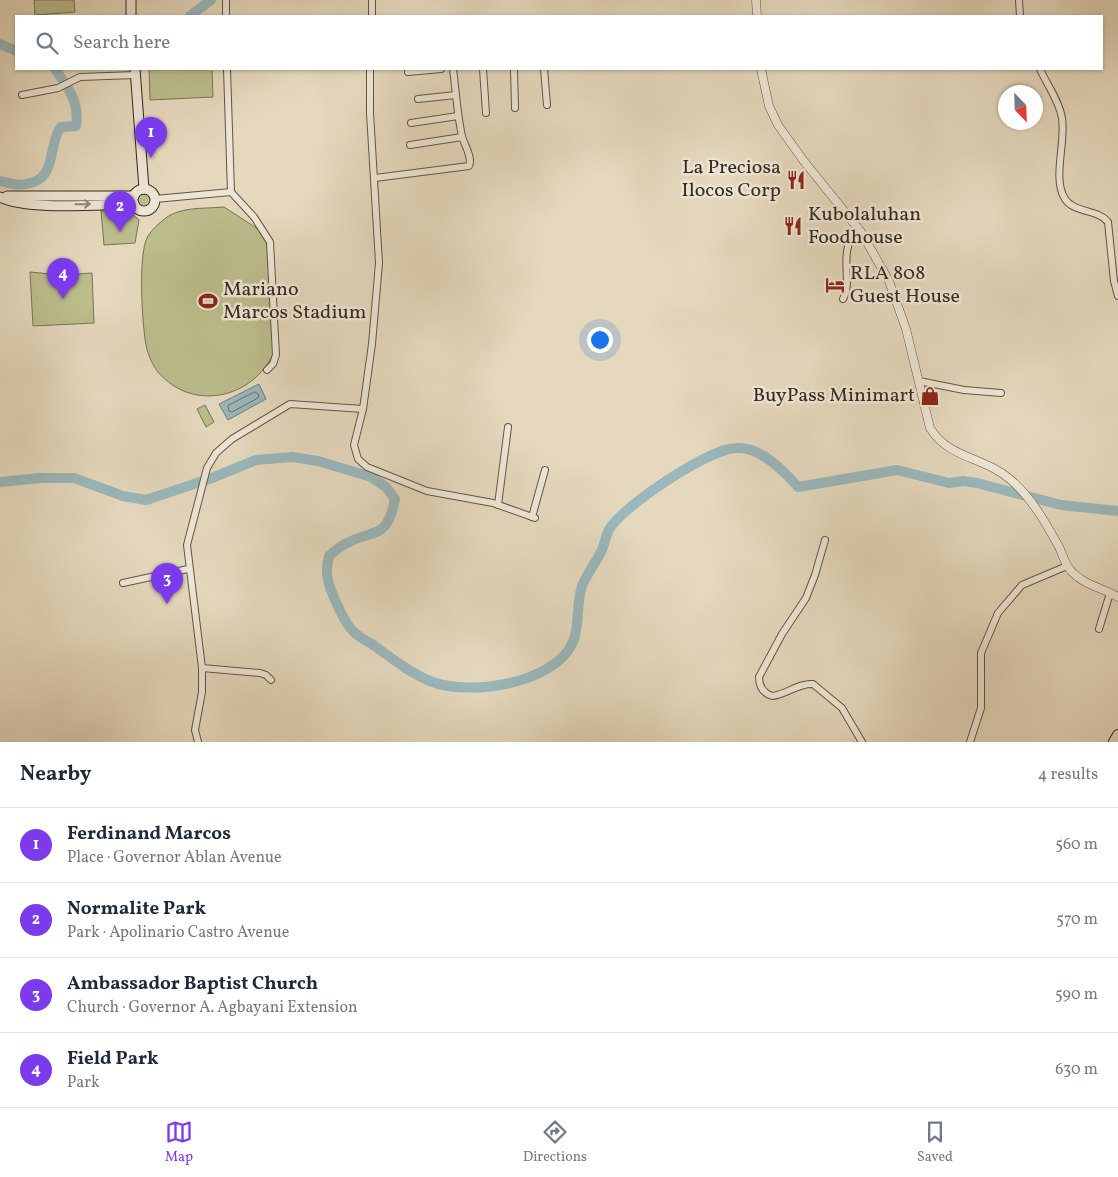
<!DOCTYPE html>
<meta charset="utf-8">
<style>
body{margin:0;font-family:Vollkorn,serif;background:#f2f2f3;color:#1f2937}
.compass{position:absolute;left:998px;top:85px;width:45px;height:45px;border-radius:50%;background:#fff;box-shadow:0 1px 4px #0004;rotate:157deg}
.you{position:absolute;left:599px;top:339px;width:18px;height:18px;margin:-12px;border:4px solid #fff;border-radius:50%;background:#1a73e8;box-shadow:0 0 0 8px #1a73e833}
.badge{display:grid;place-items:center;width:32px;height:32px;border-radius:50%;background:#7c3aed;color:#fff;font-size:16px;font-weight:700}
.pin{position:absolute;translate:-50% -41px;filter:drop-shadow(0 1px 2px #0008)}
.pin::after{content:'';position:absolute;top:26px;width:18px;height:15px;background:inherit;clip-path:polygon(0 0,100% 0,50% 100%)}
.list{margin:0;padding:0;list-style:none}
h2{display:flex;justify-content:space-between;align-items:center;height:65px;margin:0;padding:0 20px;font-size:21px}
h2 small{font-size:16px;font-weight:400;color:#747a83}
.list li{display:grid;grid-template-columns:32px 1fr auto;gap:15px;align-items:center;box-sizing:border-box;height:75px;padding:0 20px;border-top:1px solid #e0e1e3}
.list b{display:block;font-size:19px;white-space:nowrap}
.list p{margin:0;font-size:16px;white-space:nowrap;color:#747a83}
.list em{font-size:16px;font-style:normal;color:#747a83}
.icon{flex:none;width:28px;height:28px;fill:none;stroke:currentColor;stroke-width:2;stroke-linecap:round;stroke-linejoin:round}
.map{position:relative;flex:none;width:1118px;height:742px;overflow:hidden}
.search{position:absolute;background:#fff;box-shadow:0 1px 4px #0004;left:15px;right:15px;top:15px;height:55px;display:flex;align-items:center;gap:12px;box-sizing:border-box;padding:0 18px;border-radius:0px;color:#747a83;font-size:19px}
.sheet{height:365px;background:#fff}
nav{display:flex;justify-content:space-around;align-items:center;box-sizing:border-box;height:70px;border-top:1px solid #e0e1e3;background:#fff;font-size:14px;color:#747a83}
nav a{display:grid;justify-items:center;gap:2px}
nav .on{color:#7c3aed}
.map>svg:first-child{display:block}
.green{fill:#bcbc8c;stroke:#787356}
.water{fill:#9ab7bb;stroke:#727f7d}
.lines{fill:none;stroke-linecap:round;stroke-linejoin:round}
.shore{stroke:#68706e;stroke-width:1}
.river{stroke:#9ab7bb;stroke-width:10}
.minor-casing{stroke:#615648;stroke-width:8}
.tertiary-casing{stroke:#615648;stroke-width:9}
.secondary-casing{stroke:#352a21;stroke-width:11}
.primary-casing{stroke:#352a21;stroke-width:12}
.minor{stroke:#eee6d4;stroke-width:6}
.tertiary{stroke:#eee6d4;stroke-width:8}
.secondary{stroke:#eee6d4;stroke-width:9}
.primary{stroke:#e5d8bd;stroke-width:10}
.oneway{stroke:#92887a}
.labels{text-anchor:middle;dominant-baseline:central;stroke-width:5;stroke-linejoin:round;paint-order:stroke}
.poi-label{font-size:20px;fill:#352a21;stroke:#eee6d4;text-anchor:start}
</style>
<div class="map">
<svg width="1118" height="742" viewBox="0 0 1118 742">
<rect width="100%" height="100%" fill="#e5d8bd"/>
<filter id="stains"><feTurbulence type="fractalNoise" baseFrequency=".004" numOctaves="4"/><feColorMatrix values="0 0 0 0 .2 0 0 0 0 .09 0 0 0 0 .02 0 0 0 .5 -.17"/></filter>
<radialGradient id="worn" r=".72"><stop offset=".6" stop-color="#630" stop-opacity="0"/><stop offset="1" stop-color="#630" stop-opacity=".3"/></radialGradient>
<g class="green">
<polygon points="34,0 74,0 75,12 35,15"/>
<polygon points="149,69 212,69 213,97 150,100"/>
<circle cx="144" cy="201" r="9"/>
<path d="M224,207L261,231L267,243L274,352C254,398 193,413 158,372C152,364 148,355 146,345C142,323 138,257 147,238C149,233 157,225 162,221C178,206 203,209 224,207Z"/>
<polygon points="101,211 130,212 139,220 135,243 104,245"/>
<polygon points="30,272 61,275 92,273 94,323 33,326"/>
<polygon points="205,405 214,422 206,427 197,409"/>
</g>
<polygon class="water" points="259,384 266,399 228,420 219,404"/>
<g class="lines">
<polygon class="shore" points="255,392 259,395 258,398 232,412 229,411 228,406"/>
<g class="river">
<polyline points="190,16 211,0"/>
<polyline points="0,44 16,51"/>
<path d="M0,181C17,185 23,187 38,180C54,171 50,145 59,130L61,127L76,126C80,102 68,88 55,69"/>
<path d="M0,482L40,478H74L123,496L146,500L212,478L256,460L292,457L318,461L371,477L386,487L395,499C387,541 374,528 345,544C339,547 334,552 329,556C328,560 327,566 327,571C326,584 344,623 354,632C360,638 369,642 376,647C393,659 410,673 430,681C468,697 555,684 573,642C580,625 576,604 582,586C587,574 596,562 602,550C605,543 606,534 610,528C625,505 708,449 736,448C760,446 784,471 798,487L897,470L949,483L963,481L977,483L1061,505L1118,511"/>
</g>
<g class="minor-casing">
<g id="minor">
<polyline points="226,0 226,16"/>
<polyline points="372,0 372,16"/>
<polyline points="1019,0 1020,16"/>
<polyline points="227,69 231,192"/>
<polyline points="370,69 370,113 379,263 372,344 363,409 354,445 358,459 367,467 427,491 493,503 535,518"/>
<polyline points="483,69 486,113"/>
<polyline points="514,69 515,108"/>
<polyline points="544,69 547,105"/>
<path d="M1040,69C1047,85 1059,100 1062,118C1066,142 1052,179 1065,199C1074,213 1098,209 1108,222L1114,281L1118,296"/>
<polyline points="408,72 441,69"/>
<polyline points="22,95 58,88 80,77 135,75"/>
<polyline points="418,99 456,95"/>
<polyline points="411,123 458,116"/>
<polyline points="410,145 462,137"/>
<path d="M375,178L469,166C473,157 464,145 462,136C457,114 456,91 453,69"/>
<polyline points="231,192 254,217 270,242 276,355 273,364 267,370"/>
<polyline points="155,199 231,192"/>
<path d="M843,299C854,281 836,251 858,229"/>
<polyline points="919,381 964,390 1001,393"/>
<polyline points="498,505 508,427"/>
<polyline points="532,517 545,470"/>
<path d="M825,540L815,575L806,598L782,634L759,677C759,686 763,693 772,696C786,695 798,683 813,684L842,708L862,742"/>
<polyline points="123,583 188,569"/>
<polyline points="1099,629 1110,593"/>
<polyline points="202,668 260,673 266,675 271,680"/>
<polyline points="198,742 195,730 202,692 202,668 187,545 207,468 216,453 232,439 290,404 363,409"/>
<polyline points="970,742 981,708 981,653 998,613 1022,585 1067,566"/>
</g>
</g>
<g class="tertiary-casing">
<g id="tertiary">
<polyline points="756,0 757,16"/>
<path d="M761,69L769,106L778,125L803,160L861,232L889,281L906,329L930,428C949,459 983,456 1011,480C1031,497 1045,522 1058,545C1063,554 1064,564 1072,572C1084,585 1103,588 1118,597"/>
</g>
</g>
<g class="secondary-casing">
<g id="secondary">
<polyline points="131,0 131,16"/>
<polyline points="135,69 144,189"/>
<circle cx="144" cy="200" r="11"/>
<polyline points="7,196 134,196"/>
<path d="M0,197C26,211 102,204 134,204"/>
</g>
</g>
<g class="primary-casing">
<polyline id="primary" points="1114,742 1118,735"/>
</g>
<use href="#minor" class="minor"/>
<use href="#tertiary" class="tertiary"/>
<use href="#secondary" class="secondary"/>
<use href="#primary" class="primary"/>
</g>
<defs><path id="oneway-shaft" d="M-6 0H5M1.5-3L5.5 0L1.5 3" fill="none" stroke-width="1.6" stroke-linecap="round" stroke-linejoin="round" transform="scale(1.25)"/></defs>
<use class="oneway" href="#oneway-shaft" transform="translate(83 204) rotate(-1)"/>
<defs>
<g id="restaurant-bare" transform="scale(1.5)"><path d="M-5-6h1v4h1v-4h1v4h1v-4h1v5L-1.5 .5V6h-2V.5L-5-1ZM5-6V6H3V1.5H1.5Q1.5-4 5-6Z" fill="#8f2418" stroke="#eee6d4" stroke-width="2.5" paint-order="stroke"/></g>
<g id="hotel-bare" transform="scale(1.5)"><path d="M-6-4.5h1.5V1H6V5H4.5V3h-9V5H-6ZM-4 0a1.8 1.8 0 1 1 3.6 0ZM.5 0V-2.5h3Q6-2.5 6 0Z" fill="#8f2418" stroke="#eee6d4" stroke-width="2.5" paint-order="stroke"/></g>
<g id="stadium-bare" transform="scale(1.5)"><path d="M0-5a6.5 5 0 1 0 0 10a6.5 5 0 1 0 0-10ZM-3.5-1.8h7v3.6h-7Z" fill="#8f2418" stroke="#eee6d4" stroke-width="2.5" paint-order="stroke"/></g>
<g id="shop-bare" transform="scale(1.5)"><path d="M-5-2.5h2.3a2.7 3.5 0 0 1 5.4 0H5L5.5 6h-11ZM-1.5-2.5h3a1.5 2.3 0 0 0-3 0Z" fill="#8f2418" stroke="#eee6d4" stroke-width="2.5" paint-order="stroke"/></g>
</defs>
<g fill-rule="evenodd">
<use href="#restaurant-bare" x="796" y="180"/>
<use href="#restaurant-bare" x="793" y="226"/>
<use href="#hotel-bare" x="835" y="285"/>
<use href="#stadium-bare" x="208" y="301"/>
<use href="#shop-bare" x="930" y="396"/>
</g>
<g class="labels">
<g class="poi-label">
<text x="781" y="168" text-anchor="end">La Preciosa<tspan x="781" dy="23">Ilocos Corp</tspan></text>
<text x="808" y="215">Kubolaluhan<tspan x="808" dy="23">Foodhouse</tspan></text>
<text x="850" y="274">RLA 808<tspan x="850" dy="23">Guest House</tspan></text>
<text x="223" y="290">Mariano<tspan x="223" dy="23">Marcos Stadium</tspan></text>
<text x="915" y="396" text-anchor="end">BuyPass Minimart</text>
</g>
</g>
<rect width="100%" height="100%" filter="url(#stains)"/>
<rect width="100%" height="100%" fill="url(#worn)"/>
</svg>
<svg class="compass" viewBox="-18 -18 36 36"><path d="M0-13l5 13h-10z" fill="#e53935"/><path d="M0 13l5-13h-10z" fill="#747a83"/></svg>
<div class="you"></div>
<div class="pin badge" style="left:151px;top:158px">1</div>
<div class="pin badge" style="left:120px;top:232px">2</div>
<div class="pin badge" style="left:167px;top:604px">3</div>
<div class="pin badge" style="left:63px;top:299px">4</div>
<div class="search"><svg class="icon" aria-label="search" viewBox="0 0 24 24"><circle cx="10" cy="10" r="6"/><path d="M15 15l6 6"/></svg>Search here</div>
</div>
<section class="sheet">
<h2>Nearby<small>4 results</small></h2>
<ul class="list">
<li><span class="badge">1</span><div><b>Ferdinand Marcos</b><p>Place · Governor Ablan Avenue</p></div><em>560 m</em></li>
<li><span class="badge">2</span><div><b>Normalite Park</b><p>Park · Apolinario Castro Avenue</p></div><em>570 m</em></li>
<li><span class="badge">3</span><div><b>Ambassador Baptist Church</b><p>Church · Governor A. Agbayani Extension</p></div><em>590 m</em></li>
<li><span class="badge">4</span><div><b>Field Park</b><p>Park</p></div><em>630 m</em></li>
</ul>
</section>
<nav>
<a class="on"><svg class="icon" aria-label="map" viewBox="0 0 24 24"><path d="M3 6l6-2 6 2 6-2v14l-6 2-6-2-6 2zM9 4v14M15 6v14"/></svg>Map</a>
<a><svg class="icon" aria-label="directions" viewBox="0 0 24 24"><path d="M12 3l9 9-9 9-9-9zM9 14v-3h6M13 9l2 2-2 2"/></svg>Directions</a>
<a><svg class="icon" aria-label="saved" viewBox="0 0 24 24"><path d="M7 4h10v16l-5-4-5 4z"/></svg>Saved</a>
</nav>
